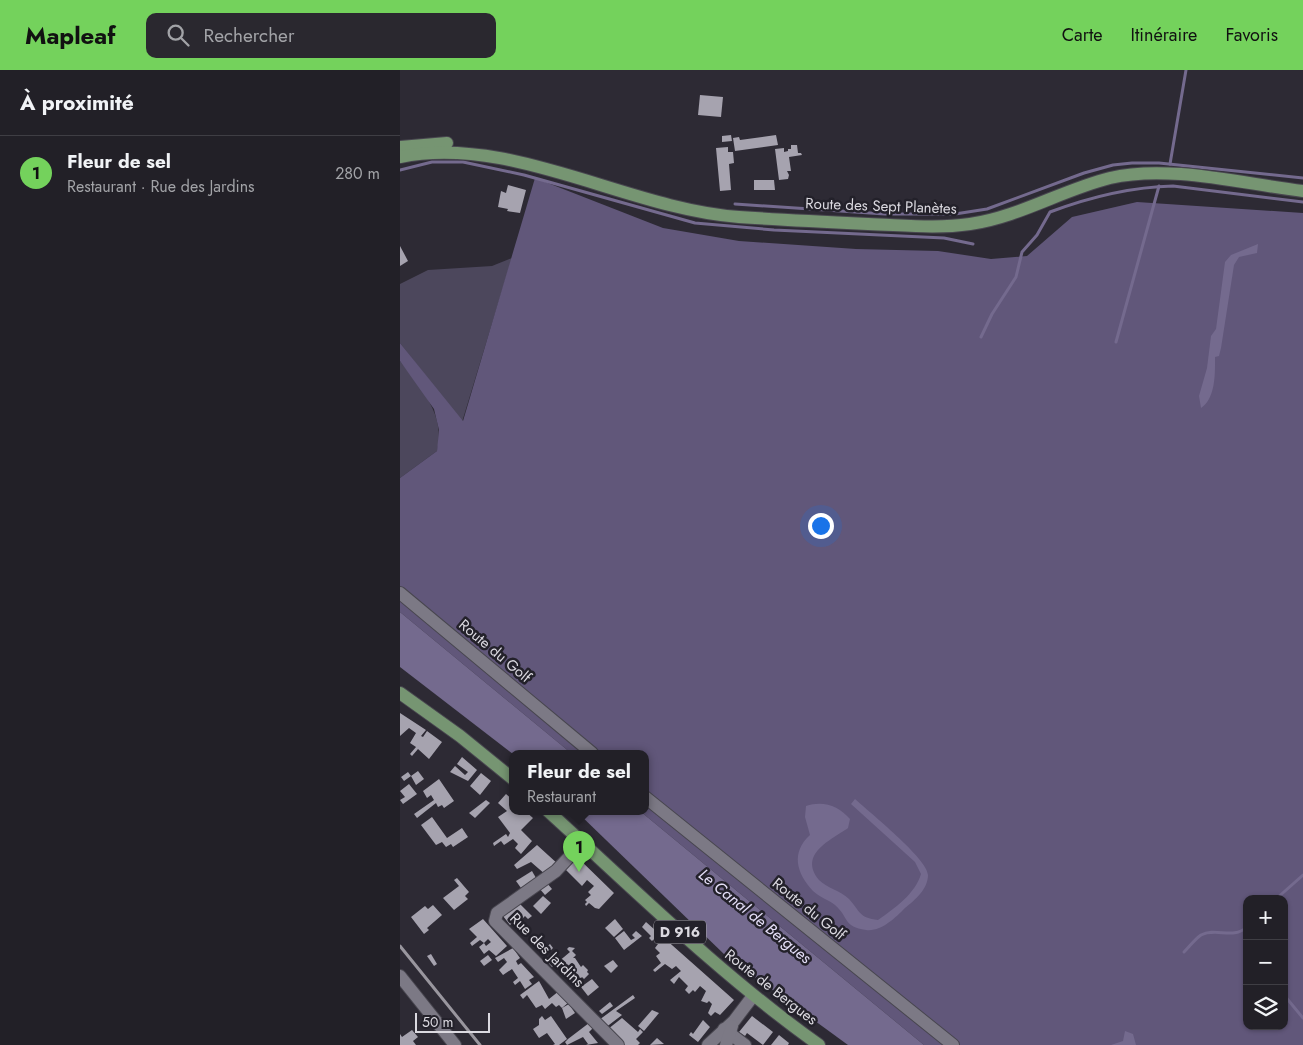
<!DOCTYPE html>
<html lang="fr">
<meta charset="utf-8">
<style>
body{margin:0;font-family:Jost,sans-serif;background:#2a282f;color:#f1f3f6}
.controls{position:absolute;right:15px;bottom:15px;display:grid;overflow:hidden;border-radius:10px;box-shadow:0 1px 4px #0004}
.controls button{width:45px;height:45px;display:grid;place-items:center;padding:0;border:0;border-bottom:1px solid #3f3e44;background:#222027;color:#f1f3f6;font:25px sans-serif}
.scale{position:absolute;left:15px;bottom:12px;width:75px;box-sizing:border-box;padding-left:5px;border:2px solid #dbd9e0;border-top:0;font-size:14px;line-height:18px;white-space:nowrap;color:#dbd9e0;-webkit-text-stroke:4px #23212a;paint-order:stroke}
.you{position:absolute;left:420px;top:455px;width:18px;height:18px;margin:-12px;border:4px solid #fff;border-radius:50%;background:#1a73e8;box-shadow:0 0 0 8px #1a73e833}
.badge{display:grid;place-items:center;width:32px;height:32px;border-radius:50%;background:#74d25c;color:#111;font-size:16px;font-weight:700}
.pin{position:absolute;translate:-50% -41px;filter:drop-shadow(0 1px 2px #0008)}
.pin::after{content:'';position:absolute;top:26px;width:18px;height:15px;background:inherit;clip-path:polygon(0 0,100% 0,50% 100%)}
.popup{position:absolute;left:109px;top:680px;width:140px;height:65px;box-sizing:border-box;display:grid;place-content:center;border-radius:10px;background:#222027;filter:drop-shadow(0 1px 4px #0005);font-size:16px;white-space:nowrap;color:#a2a3a7}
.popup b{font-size:19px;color:#f1f3f6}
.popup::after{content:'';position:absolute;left:50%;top:100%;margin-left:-10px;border:10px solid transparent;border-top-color:#222027}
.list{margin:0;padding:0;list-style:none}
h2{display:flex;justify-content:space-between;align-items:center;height:65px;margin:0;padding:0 20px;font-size:21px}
h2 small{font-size:16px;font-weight:400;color:#a2a3a7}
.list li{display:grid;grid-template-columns:32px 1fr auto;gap:15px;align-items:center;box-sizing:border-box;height:75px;padding:0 20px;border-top:1px solid #3f3e44}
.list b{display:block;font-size:19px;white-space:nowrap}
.list p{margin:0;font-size:16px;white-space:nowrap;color:#a2a3a7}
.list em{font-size:16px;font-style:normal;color:#a2a3a7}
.icon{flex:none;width:28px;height:28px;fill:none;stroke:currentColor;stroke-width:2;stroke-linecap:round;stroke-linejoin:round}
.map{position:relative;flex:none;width:903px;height:975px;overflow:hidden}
header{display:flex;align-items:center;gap:30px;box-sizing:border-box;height:70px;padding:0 25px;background:#74d25c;color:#111}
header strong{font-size:24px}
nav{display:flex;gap:28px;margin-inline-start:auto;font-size:18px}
.search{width:350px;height:45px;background:#2a282f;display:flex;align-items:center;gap:12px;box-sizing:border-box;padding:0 18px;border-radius:10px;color:#a2a3a7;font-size:19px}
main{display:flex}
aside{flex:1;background:#222027}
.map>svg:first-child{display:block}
.green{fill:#4c475c}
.forest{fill:#61577a;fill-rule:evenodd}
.water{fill:#746a8e}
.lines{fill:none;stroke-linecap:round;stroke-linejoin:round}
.stream{stroke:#746a8e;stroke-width:3}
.building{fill:#a6a3af}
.minor-casing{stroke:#48464f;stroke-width:14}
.major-casing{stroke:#48464f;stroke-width:14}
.minor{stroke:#7c7985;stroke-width:12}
.major{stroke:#769572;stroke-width:12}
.rail{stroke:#99969e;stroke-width:3}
.labels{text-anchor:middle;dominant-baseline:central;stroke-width:5;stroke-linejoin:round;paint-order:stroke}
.shield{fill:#23212a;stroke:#a4a2a9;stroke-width:1}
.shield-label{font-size:14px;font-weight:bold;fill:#dbd9e0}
.street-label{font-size:15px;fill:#dbd9e0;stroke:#23212a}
.water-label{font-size:16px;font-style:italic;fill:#e4def7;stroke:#23212a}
</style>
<header>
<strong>Mapleaf</strong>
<div class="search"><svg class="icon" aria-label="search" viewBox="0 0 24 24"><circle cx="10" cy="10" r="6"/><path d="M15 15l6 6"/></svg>Rechercher</div>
<nav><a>Carte</a><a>Itinéraire</a><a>Favoris</a></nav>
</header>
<main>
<aside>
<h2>À proximité<small></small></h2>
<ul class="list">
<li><span class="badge">1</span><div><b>Fleur de sel</b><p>Restaurant · Rue des Jardins</p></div><em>280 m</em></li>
</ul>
</aside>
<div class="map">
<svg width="903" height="975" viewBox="0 0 903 975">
<rect width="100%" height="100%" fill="#2d2a34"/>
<g class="green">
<polygon points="112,188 62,352 0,273 0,214 28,200 92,196"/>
<path d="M0,291C21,318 46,345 37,381L0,408Z"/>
</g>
<path class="forest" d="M135,108L263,158L339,171L456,179L538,181L591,189L627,186L672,147L737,132L903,143V975H524L240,741H245V683H171L0,542V408L37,381L39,360L34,339L0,291V273L63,351ZM847,829H884V956H847Z"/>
<g class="water">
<path d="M858,174L857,183L839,187L834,195L821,278L819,286L815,287C815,303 816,328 801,338L799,326L807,298L811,266L816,259L825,192L831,185Z"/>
<polygon points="0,542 171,683 113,684 0,597"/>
<path d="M455,729C469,742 528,789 528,805C528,819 515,830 505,838C495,848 481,862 466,860C443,857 449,847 435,835C429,830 419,827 413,821C396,803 391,782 410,765L405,747L406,736C423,730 439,736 450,749L448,758C431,770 398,784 419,810C427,818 441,821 449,829C460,841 459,848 478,850C495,838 515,824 521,804L515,792L451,734Z"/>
<polygon points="176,741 240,741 524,975 448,975 326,886"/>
<polygon points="725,961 733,964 736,975 711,975 723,971"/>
</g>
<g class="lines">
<g class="stream">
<polyline points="770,94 786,0"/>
<polyline points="0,100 32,92 63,92 124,105 295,153 374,160 544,168 573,174"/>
<polyline points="335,134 485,144 555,144 587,139 684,103 713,95 732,93 759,93 903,108"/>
<path d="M581,267L592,244L616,207L622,182L637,165L650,142C690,127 730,117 773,116L903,132"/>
<polyline points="716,272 759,116"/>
<polyline points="876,829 903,805"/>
<path d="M784,882C789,877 795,869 801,865C816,857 833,870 847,857"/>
<polyline points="884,925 903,948"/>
</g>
</g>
<g class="building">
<polygon points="300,25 323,27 321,47 298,45"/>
<polygon points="331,65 332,71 322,72 322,66"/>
<polygon points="376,65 378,75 335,81 333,68 339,67 340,70"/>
<polygon points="391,75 397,75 398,83 401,83 402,85 389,87 391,101 387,101 389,105 388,109 379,110 375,79 384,78 384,82 388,81 388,79 391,79"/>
<polygon points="328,77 328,82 333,82 334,93 329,94 331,120 320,121 316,78"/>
<polygon points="354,110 374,110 375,120 354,120"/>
<polygon points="108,115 126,120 120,143 107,141 108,139 98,137 101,121 106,123"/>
<polygon points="0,176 8,191 0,196"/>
<polygon points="0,643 26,660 21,666 23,667 27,661 42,672 29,689 18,679 12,686 10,684 16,677 10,673 16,663 9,658 0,666"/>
<polygon points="62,687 77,700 68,711 50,702 55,696 65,705 68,702 57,694"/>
<polygon points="18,701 24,709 16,715 11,706 4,711 1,707 8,702 11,706"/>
<polygon points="81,703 91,711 80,725 70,716"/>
<polygon points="39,709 54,731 44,738 42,735 38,737 36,733 17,748 14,744 34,730 31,725 27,728 23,721"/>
<polygon points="9,714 17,724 3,734 0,730 5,727 0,721"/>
<polygon points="106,724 113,730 113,741 125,741 133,748 121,760 132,771 121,784 115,778 118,774 113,769 104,775 101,771 94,776 93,773 106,764 108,767 110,763 98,747 107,741 98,733"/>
<polygon points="86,730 90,733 75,748 69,743"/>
<polygon points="32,747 47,768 62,758 68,767 53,777 51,774 46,777 42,772 36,775 21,755"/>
<polygon points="137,775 159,795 146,805 131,792 117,799 114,795"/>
<polygon points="175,785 214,823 199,839 195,838 189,833 186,836 185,834 187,832 185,830 191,825 188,822 194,816 187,810 182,816 164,798"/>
<polygon points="132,801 136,808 121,818 116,811"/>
<polygon points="57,808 69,822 65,826 68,829 54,840 43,828 59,816 54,810"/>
<polygon points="146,812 152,819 145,825 139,818"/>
<polygon points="143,826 151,833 141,844 133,836"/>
<polygon points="120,834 132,846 128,849 125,846 119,852 116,849 110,855 103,846 114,835 116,837"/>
<polygon points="33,835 42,845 27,858 29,860 24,864 11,847 25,836 28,839"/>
<polygon points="83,849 107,876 96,886 89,880 84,884 79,877 84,873 86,876 91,872 88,869 84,873 80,870 72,876 70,873 77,867 69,859"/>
<polygon points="215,849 223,859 214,867 205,858"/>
<polygon points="246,852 334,930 320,945 315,942 311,946 308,943 312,934 309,931 307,933 301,931 306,921 300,916 295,922 293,920 289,924 285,920 288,916 279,907 274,914 270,910 281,901 276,896 272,899 265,894 255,902 253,900 261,893 256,886 260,883 255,878 258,874 254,869 252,871 249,868 251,866 242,857"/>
<polygon points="224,861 231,870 235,868 232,865 236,861 242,866 224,880 215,868"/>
<polygon points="150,874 153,878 146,885 142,881"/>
<polygon points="169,877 175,878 172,881 176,885 173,888 175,888 181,897 183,895 188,900 187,902 189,904 184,909 182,907 178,911 158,892 170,882 167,879"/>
<polygon points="113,878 120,888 116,891 118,895 121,893 134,907 129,910 132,914 125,919 120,911 115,915 113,912 118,908 112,899 103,905 99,900 107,892 104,888 98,892 95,888"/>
<polygon points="31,884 37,894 34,896 27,886"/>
<polygon points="151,884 158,892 152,897 145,889"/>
<polygon points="88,885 92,890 84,896 80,891"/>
<polygon points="213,890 218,896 211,903 204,896"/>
<polygon points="192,909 199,917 188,926 181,917"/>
<polygon points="139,911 149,929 159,921 169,932 162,938 159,935 156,937 152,933 145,939 142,935 136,938 127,925 123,929 120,925"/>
<polygon points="233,925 235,928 216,941 222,945 205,958 199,950"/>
<polygon points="210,932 213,936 202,944 199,941"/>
<polygon points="169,934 175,943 166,949 162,938"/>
<polygon points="252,940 259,943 244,961 238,956"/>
<polygon points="142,946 145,950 151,946 167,969 159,975 153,975 155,974 147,963 139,968 133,959 139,955 139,949"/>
<polygon points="352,946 373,962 363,975 347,963 345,966 339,962"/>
<polygon points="222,948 238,962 240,959 243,962 236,969 240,973 238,975 224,975 208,959"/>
<polygon points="303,950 310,957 298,972 289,965 291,962 293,964"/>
<polygon points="189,953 193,958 189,962 198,973 186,975 188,974 183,967 167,975 165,972 168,969"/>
<polygon points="12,960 18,967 13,971 16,975 0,975 0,964 2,967"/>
<polygon points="379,965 389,973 388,975 371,975"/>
<polygon points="257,968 264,974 250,975"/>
</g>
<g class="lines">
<g class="minor-casing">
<g id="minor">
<polyline points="0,523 192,683"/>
<polyline points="245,727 553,975"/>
<polyline points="183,772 156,801 97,843 95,851 218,975"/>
<polyline points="0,906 55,975"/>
<polyline points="324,959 345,975"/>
<polyline points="308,975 334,951 353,926"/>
<polyline points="326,975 332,956"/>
</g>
</g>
<g class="major-casing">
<g id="major">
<polyline points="0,77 47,73"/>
<path d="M0,87C111,64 227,139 339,147C382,150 425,152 468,154C502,155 536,159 570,154C619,147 662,120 710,108C769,94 843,114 903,121"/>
<polyline points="0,623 60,666 113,709"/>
<path d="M148,741C236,821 322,906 419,975"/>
</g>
</g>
<use href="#minor" class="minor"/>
<use href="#major" class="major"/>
<polyline class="rail" points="0,876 80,975"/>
</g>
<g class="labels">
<rect class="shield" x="254" y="850.5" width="52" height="23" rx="4"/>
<g class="shield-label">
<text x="280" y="862">D 916</text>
</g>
<g class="street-label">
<text transform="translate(481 136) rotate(2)">Route des Sept Planètes</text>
<text transform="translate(95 581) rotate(40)">Route du Golf</text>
<text transform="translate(409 839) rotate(39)">Route du Golf</text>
<text transform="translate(147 880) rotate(45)">Rue des Jardins</text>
<text transform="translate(371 917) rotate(38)">Route de Bergues</text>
</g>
<g class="water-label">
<text transform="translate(355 846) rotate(39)">Le Canal de Bergues</text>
</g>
</g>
</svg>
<div class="controls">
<button>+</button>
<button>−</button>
<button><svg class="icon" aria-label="layers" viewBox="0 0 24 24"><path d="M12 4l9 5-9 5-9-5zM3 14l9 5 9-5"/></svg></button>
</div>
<div class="scale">50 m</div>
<div class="you"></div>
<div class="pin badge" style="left:179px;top:802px">1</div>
<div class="popup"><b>Fleur de sel</b>Restaurant</div>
</div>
</main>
